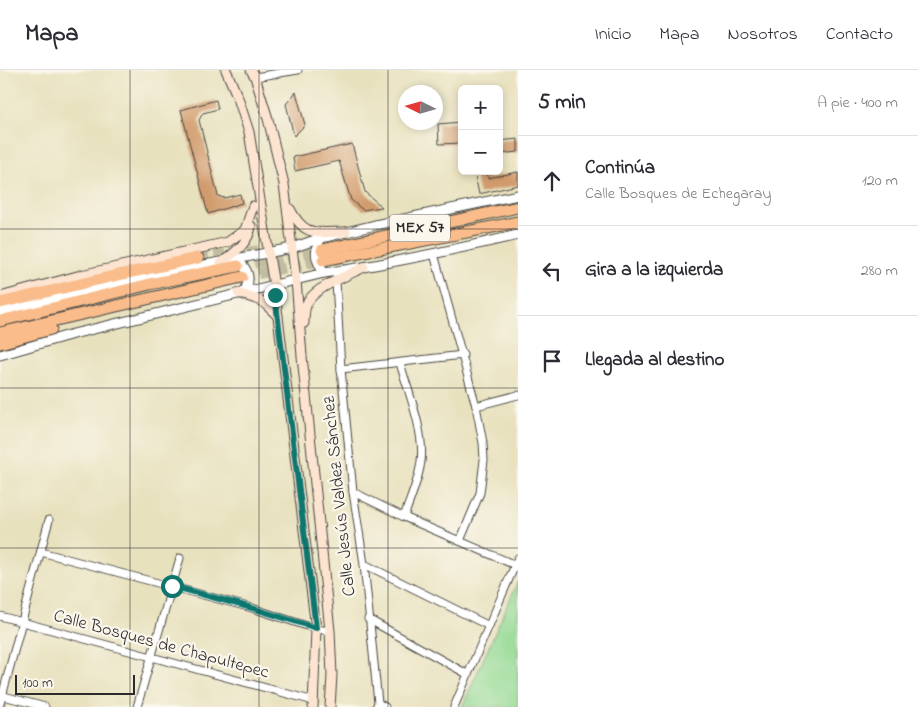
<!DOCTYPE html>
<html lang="es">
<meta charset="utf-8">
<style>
body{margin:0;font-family:"Indie Flower",sans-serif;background:#f2f2f3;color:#2b2b33}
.controls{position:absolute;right:15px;top:15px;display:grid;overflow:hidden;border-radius:8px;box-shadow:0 2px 8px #0003}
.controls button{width:45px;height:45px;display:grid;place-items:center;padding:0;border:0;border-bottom:1px solid #e1e1e2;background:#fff;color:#2b2b33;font:25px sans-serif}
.compass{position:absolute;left:398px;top:15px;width:45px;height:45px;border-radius:50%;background:#fff;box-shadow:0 2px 8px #0003;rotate:275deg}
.scale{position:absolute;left:15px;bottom:12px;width:120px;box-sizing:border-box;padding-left:5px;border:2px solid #2b2b2b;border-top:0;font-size:14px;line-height:18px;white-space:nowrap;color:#2b2b2b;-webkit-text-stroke:4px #fbf7ec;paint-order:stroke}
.stop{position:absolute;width:15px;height:15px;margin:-11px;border:4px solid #0f766e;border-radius:50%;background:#fff}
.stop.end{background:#0f766e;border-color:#fff;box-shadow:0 1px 5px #0008}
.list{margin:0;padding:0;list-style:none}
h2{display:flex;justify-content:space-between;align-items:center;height:65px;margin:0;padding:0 20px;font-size:21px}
h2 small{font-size:16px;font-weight:400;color:#7c7c81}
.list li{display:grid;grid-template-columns:32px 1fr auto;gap:15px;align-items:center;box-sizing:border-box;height:90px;padding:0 20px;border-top:1px solid #e1e1e2}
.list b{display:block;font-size:19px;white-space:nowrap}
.list p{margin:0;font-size:16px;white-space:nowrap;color:#7c7c81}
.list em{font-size:16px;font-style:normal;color:#7c7c81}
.icon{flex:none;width:28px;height:28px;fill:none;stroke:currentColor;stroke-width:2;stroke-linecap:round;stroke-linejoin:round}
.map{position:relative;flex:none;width:518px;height:637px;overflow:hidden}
header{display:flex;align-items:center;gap:30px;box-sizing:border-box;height:70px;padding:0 25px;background:#fff;border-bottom:1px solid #e1e1e2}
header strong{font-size:24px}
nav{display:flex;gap:28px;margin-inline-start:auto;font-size:18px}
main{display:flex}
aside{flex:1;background:#fff}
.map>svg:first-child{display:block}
.park{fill:#93d993;stroke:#5f825f}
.building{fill:#d19b6d}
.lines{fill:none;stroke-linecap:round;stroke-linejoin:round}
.trunk-tunnel{stroke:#c2bda1;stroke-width:11;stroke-dasharray:11 5.5;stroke-linecap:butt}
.minor-casing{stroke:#474641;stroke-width:9}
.tertiary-casing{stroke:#474641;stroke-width:11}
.secondary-casing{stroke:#474641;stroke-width:11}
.trunk-casing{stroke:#474641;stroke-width:13}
.minor{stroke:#fff;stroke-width:7}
.tertiary{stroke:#fff;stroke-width:9}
.secondary{stroke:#fde4d0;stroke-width:9}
.trunk{stroke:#f9bc8a;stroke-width:11}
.route{stroke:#0f766e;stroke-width:6}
.grid{fill:none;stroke:#2b2b2b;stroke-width:1;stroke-opacity:0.55}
.labels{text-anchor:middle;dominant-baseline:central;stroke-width:4.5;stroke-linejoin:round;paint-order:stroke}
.shield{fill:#fbf7ec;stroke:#696865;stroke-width:1}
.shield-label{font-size:16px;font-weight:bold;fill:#2b2b2b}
.street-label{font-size:18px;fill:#2b2b2b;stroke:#fbf7ec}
</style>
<header>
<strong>Mapa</strong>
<nav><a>Inicio</a><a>Mapa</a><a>Nosotros</a><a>Contacto</a></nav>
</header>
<main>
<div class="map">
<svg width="518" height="637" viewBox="0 0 518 637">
<rect width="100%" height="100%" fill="#fbf7ec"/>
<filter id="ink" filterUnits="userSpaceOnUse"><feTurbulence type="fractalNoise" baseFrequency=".02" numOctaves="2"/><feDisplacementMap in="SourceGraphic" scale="10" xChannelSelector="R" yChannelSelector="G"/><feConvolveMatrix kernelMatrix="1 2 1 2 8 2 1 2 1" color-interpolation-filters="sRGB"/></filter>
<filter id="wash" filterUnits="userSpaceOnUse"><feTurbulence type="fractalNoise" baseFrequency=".0096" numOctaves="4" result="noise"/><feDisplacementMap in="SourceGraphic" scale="20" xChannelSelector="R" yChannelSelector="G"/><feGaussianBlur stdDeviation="1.12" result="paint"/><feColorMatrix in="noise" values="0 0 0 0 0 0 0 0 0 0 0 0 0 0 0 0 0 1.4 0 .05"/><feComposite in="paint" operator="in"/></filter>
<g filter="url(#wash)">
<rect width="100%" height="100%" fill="#e8e1be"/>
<polygon class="park" points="518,511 518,637 462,637"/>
<g id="blocks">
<g class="building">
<polygon points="296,22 305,55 294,66 286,34"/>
<polygon points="216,30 218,39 203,43 199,50 218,126 224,128 240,124 242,133 208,144 181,40"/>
<polygon points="462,52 462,73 439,74 438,54"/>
<polygon points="518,69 518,82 499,84 499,71"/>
<polygon points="352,74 365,122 382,137 363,140 351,130 339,91 295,101 293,87"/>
<polygon points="474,101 487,101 488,108 518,102 518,115 479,124"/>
</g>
</g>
</g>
<g filter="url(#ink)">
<use href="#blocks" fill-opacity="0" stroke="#474641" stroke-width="1"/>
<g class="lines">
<g class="trunk-tunnel">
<polyline points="198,188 273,179"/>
<polyline points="238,196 322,180"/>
<polyline points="242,207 323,190"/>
</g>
<g class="minor-casing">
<g id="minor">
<polyline points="255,7 298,0"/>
<polyline points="434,184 476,336 483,373 484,390 480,423 460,471"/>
<polyline points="336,211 341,299 353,422 364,494 378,633 376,637"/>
<path d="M400,293C408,321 425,363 421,391C419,410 410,429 404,447"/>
<polyline points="341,299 463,285"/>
<polyline points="476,336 518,325"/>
<polyline points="353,422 404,447 515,495"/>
<polyline points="41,482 252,538 316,559 330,561"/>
<polyline points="364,494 489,556"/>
<polyline points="0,546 314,631"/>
<polyline points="368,549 467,604"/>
<polyline points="0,625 45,637"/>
<polyline points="378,633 385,637"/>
<polyline points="0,634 49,450"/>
<polyline points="137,637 180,488"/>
<polyline points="454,637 518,488"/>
</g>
</g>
<g class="tertiary-casing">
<g id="tertiary">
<path d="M321,168C313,182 316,191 324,203"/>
<path d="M235,189C248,197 252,209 244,222"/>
<polyline points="0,242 128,210 292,178 321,168 375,155 518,125"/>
<path d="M0,285L73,264L324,203C390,194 454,180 518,165"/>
</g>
</g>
<g class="secondary-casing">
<g id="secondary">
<polyline points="226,0 238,28 249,62 275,222 316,559 313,637"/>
<polyline points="251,0 255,7 268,49 284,114 296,210 302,286 330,561 332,605 330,637"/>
<path d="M290,139C305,168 316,162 346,162"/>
<path d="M221,193C234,183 249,173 251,156"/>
<polyline points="238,223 262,231 278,246"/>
<polyline points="0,227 81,205 228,172 245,160 253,136"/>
<path d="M304,253C304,246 304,236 309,230C318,216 349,205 364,197"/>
</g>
</g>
<g class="trunk-casing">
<g id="trunk">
<polyline points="322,180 518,137"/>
<polyline points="323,190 518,152"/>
<polyline points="0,233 114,206 198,188"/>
<polyline points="0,251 150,214 238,196"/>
<polyline points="0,263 242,207"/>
<polyline points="0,273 51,259"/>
</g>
</g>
<use href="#minor" class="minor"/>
<use href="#tertiary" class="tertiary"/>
<use href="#secondary" class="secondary"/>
<use href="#trunk" class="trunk"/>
</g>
</g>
<g class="lines" filter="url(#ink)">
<polyline class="route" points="172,516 252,538 316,558 275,225"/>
</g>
<path class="grid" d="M130,0V637M259,0V637M388,0V637M0,159H518M0,318H518M0,478H518"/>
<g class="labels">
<rect class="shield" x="390" y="144.5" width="60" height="27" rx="4"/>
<g class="shield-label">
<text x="420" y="158">MEX 57</text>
</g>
<g class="street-label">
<text transform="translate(340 426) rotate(-96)">Calle Jesús Valdez Sánchez</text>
<text transform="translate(161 575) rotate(15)">Calle Bosques de Chapultepec</text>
</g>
</g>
</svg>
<div class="controls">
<button>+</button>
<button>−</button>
</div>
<svg class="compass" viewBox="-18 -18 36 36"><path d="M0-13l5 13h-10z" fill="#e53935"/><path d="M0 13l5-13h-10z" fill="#7c7c81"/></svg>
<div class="scale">100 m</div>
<div class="stop" style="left:172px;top:516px"></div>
<div class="stop end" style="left:275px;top:225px"></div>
</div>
<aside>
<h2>5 min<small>A pie · 400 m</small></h2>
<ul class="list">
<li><svg class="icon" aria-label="ahead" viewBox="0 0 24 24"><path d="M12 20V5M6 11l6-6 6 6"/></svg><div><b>Continúa</b><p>Calle Bosques de Echegaray</p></div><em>120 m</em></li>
<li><svg class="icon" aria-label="left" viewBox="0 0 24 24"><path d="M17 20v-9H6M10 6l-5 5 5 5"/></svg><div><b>Gira a la izquierda</b></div><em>280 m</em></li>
<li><svg class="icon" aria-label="arrive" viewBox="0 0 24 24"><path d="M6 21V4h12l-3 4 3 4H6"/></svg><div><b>Llegada al destino</b></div></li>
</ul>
</aside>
</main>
